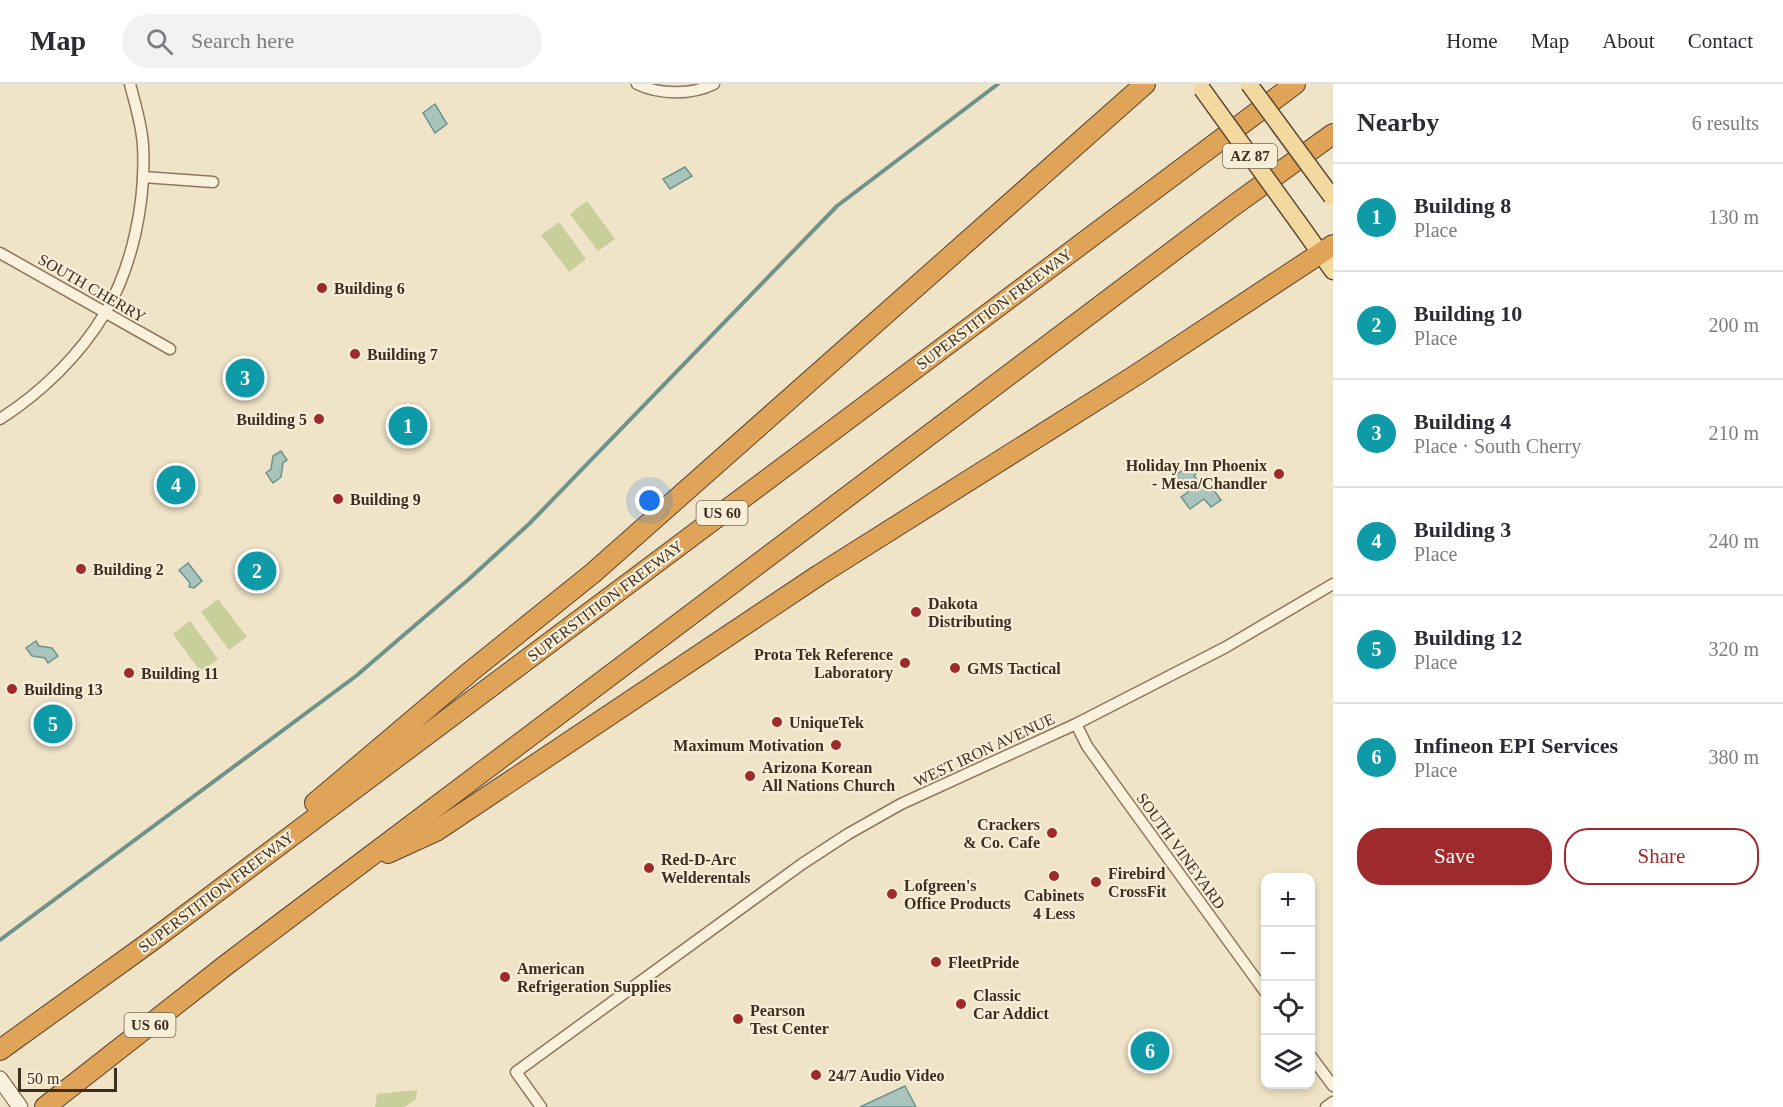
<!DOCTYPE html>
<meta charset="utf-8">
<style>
body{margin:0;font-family:"Times New Roman",serif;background:#f2f2f3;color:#2b2b33}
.controls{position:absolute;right:18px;bottom:18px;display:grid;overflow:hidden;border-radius:12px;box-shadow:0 3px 9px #0003}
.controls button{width:54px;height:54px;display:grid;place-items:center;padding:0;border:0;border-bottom:2px solid #e1e1e2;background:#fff;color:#2b2b33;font:30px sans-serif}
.scale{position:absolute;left:18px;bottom:15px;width:99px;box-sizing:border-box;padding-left:6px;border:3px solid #3d2e20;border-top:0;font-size:16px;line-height:21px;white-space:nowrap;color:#3d2e20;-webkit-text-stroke:4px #f7eed8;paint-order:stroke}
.you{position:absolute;left:650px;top:417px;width:21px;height:21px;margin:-15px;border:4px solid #fff;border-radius:50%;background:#1a73e8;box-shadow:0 0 0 9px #1a73e833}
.badge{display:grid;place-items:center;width:39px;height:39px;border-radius:50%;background:#9e2a2b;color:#fff;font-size:20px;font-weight:700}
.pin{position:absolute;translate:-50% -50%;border:3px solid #fff;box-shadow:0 2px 6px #0006}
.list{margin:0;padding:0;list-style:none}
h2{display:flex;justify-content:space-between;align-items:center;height:78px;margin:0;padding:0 24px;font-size:26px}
h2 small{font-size:20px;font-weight:400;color:#7c7c81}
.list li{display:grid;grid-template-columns:39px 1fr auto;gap:18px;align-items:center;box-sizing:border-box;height:108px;padding:0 24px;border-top:2px solid #e1e1e2}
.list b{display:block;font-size:22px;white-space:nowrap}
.list p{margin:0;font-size:20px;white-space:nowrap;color:#7c7c81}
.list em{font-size:20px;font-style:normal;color:#7c7c81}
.actions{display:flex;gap:12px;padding:18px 24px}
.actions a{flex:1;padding:14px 0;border:2px solid #9e2a2b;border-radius:24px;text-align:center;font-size:21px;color:#9e2a2b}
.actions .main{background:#9e2a2b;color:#fff}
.icon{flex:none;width:33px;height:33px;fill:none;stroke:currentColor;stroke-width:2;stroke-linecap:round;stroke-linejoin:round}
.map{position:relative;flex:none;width:1333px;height:1023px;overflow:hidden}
header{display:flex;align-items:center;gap:36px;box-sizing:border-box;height:84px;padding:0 30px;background:#fff;border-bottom:2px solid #e1e1e2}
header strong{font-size:28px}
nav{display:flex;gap:33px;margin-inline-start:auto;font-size:21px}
.search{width:420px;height:54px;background:#f2f2f3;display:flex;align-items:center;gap:15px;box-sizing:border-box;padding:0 21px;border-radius:33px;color:#7c7c81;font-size:22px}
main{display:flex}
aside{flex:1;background:#fff}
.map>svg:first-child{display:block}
.green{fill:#c9cf9b}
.water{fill:#a9c4bc;stroke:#6f938a;stroke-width:1.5}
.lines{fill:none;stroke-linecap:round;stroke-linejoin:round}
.stream{stroke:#6f938a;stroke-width:4}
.street-casing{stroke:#8d765c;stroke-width:13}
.secondary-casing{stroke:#6f573f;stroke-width:17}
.primary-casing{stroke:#5b4430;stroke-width:19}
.highway-casing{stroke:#5b4430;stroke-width:22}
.street{stroke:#faf1dc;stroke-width:10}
.secondary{stroke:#faf1dc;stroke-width:15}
.primary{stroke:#f3d9a0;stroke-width:16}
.highway{stroke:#e0a458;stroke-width:20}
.primary-bridge-casing{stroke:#5b4430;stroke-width:19;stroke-linecap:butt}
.primary-bridge{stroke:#f3d9a0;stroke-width:16}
.poi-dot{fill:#9e2a2b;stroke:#f7eed8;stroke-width:2}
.labels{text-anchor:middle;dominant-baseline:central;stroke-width:4.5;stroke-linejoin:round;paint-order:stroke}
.shield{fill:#f7eed8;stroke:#756857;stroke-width:1.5}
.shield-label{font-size:15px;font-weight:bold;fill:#3d2e20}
.street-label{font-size:16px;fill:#3d2e20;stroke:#f7eed8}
.poi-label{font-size:16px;font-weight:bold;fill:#3d2e20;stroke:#f7eed8;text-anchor:start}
</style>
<header>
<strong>Map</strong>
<div class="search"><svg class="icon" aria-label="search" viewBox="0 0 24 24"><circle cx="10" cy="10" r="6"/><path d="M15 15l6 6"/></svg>Search here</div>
<nav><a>Home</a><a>Map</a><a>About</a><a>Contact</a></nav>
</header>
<main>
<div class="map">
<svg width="1333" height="1023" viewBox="0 0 1333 1023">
<rect width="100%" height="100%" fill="#f0e4c8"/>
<g class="green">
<polygon points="587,117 615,155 598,167 570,130"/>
<polygon points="559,138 586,175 569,188 541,151"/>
<polygon points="218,515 247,553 229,566 201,528"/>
<polygon points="190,537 218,575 201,588 173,550"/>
<polygon points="417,1006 416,1015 405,1023 375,1023 377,1010"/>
</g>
<g class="water">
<polygon points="435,20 447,40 435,49 423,29"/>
<polygon points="685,83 692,92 670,105 663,95"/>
<polygon points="281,367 287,376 283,379 281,393 273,399 266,389 271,385 273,372"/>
<polygon points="1190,381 1196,390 1194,392 1205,406 1211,402 1221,416 1211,423 1204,415 1190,425 1181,413 1188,408 1176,391"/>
<polygon points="188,479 202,497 194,504 189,503 190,499 179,486"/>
<polygon points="36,557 39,562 52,564 58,572 48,579 45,574 32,572 26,564"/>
<polygon points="905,1002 916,1023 860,1023"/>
</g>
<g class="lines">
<polyline class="stream" points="0,856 356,592 469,495 529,440 837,122 998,0"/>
<g class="street-casing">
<g id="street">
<path d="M637,0C660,11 692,11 714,0"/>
<polyline points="143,93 213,98"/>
<polyline points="0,169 170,265"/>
<path d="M0,335C41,309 80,271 105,229C133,182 146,116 143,62C142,41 135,20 130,0"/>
<polyline points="1076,640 1087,662 1120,708 1266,909"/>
<polyline points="1310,971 1333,1002"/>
<polyline points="541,1023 516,988 802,780 848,750 901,720 1076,640 1226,563 1333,500"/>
<polyline points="1326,1023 1333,1018"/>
</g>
</g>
<g class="secondary-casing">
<polyline id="secondary" points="0,995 20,1023"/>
</g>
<g class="primary-casing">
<polyline id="primary" points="1298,138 1333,187"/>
</g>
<g class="highway-casing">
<g id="highway">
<polyline points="315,719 470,588 593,489 1145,0"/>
<polyline points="388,769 436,747 819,491 1136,291 1333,161"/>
<polyline points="0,966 150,858 1295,0"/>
<polyline points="45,1023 226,881 1233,122 1333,50"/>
</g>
</g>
<use href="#street" class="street"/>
<use href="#secondary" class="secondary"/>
<use href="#primary" class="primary"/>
<use href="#highway" class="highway"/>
<g class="primary-bridge-casing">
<g id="primary-bridge">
<polyline points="1249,0 1332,113"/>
<polyline points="1202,5 1298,138"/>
</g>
</g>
<use href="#primary-bridge" class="primary-bridge"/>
</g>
<g class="poi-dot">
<circle cx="322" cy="204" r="6"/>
<circle cx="355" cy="270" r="6"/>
<circle cx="319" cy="335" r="6"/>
<circle cx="1279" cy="390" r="6"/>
<circle cx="338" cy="415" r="6"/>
<circle cx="81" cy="485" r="6"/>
<circle cx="916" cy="528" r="6"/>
<circle cx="905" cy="579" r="6"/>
<circle cx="955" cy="584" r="6"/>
<circle cx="129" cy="589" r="6"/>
<circle cx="12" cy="605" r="6"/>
<circle cx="777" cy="638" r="6"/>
<circle cx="836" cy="661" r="6"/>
<circle cx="750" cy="692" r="6"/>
<circle cx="1052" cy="749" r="6"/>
<circle cx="649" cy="784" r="6"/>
<circle cx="1054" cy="792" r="6"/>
<circle cx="1096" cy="798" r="6"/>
<circle cx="892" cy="810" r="6"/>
<circle cx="936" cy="878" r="6"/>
<circle cx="505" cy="893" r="6"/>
<circle cx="961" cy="920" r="6"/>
<circle cx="738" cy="935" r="6"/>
<circle cx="816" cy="991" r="6"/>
</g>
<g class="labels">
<g class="shield">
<rect x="1223" y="60" width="54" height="24" rx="4.5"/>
<rect x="696.5" y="417" width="51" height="24" rx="4.5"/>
<rect x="124.5" y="929" width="51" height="24" rx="4.5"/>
</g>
<g class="shield-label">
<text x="1250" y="72">AZ 87</text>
<text x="722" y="429">US 60</text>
<text x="150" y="941">US 60</text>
</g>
<g class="street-label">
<text transform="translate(92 204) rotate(30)">SOUTH CHERRY</text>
<text transform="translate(994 225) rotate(-37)">SUPERSTITION FREEWAY</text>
<text transform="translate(605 517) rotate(-37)">SUPERSTITION FREEWAY</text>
<text transform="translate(984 666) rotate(-25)">WEST IRON AVENUE</text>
<text transform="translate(1181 767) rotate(54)">SOUTH VINEYARD</text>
<text transform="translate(216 808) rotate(-37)">SUPERSTITION FREEWAY</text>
</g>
<g class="poi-label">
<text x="334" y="204">Building 6</text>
<text x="367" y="270">Building 7</text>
<text x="307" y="335" text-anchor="end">Building 5</text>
<text x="1267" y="381" text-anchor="end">Holiday Inn Phoenix<tspan x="1267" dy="18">- Mesa/Chandler</tspan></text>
<text x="350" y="415">Building 9</text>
<text x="93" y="485">Building 2</text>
<text x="928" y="519">Dakota<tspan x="928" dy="18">Distributing</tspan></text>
<text x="893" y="570" text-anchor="end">Prota Tek Reference<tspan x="893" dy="18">Laboratory</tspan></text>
<text x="967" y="584">GMS Tactical</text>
<text x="141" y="589">Building 11</text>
<text x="24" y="605">Building 13</text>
<text x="789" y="638">UniqueTek</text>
<text x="824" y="661" text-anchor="end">Maximum Motivation</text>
<text x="762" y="683">Arizona Korean<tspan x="762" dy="18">All Nations Church</tspan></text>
<text x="1040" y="740" text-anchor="end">Crackers<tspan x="1040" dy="18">&amp; Co. Cafe</tspan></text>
<text x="661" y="775">Red-D-Arc<tspan x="661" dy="18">Welderentals</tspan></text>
<text x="1108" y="789">Firebird<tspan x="1108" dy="18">CrossFit</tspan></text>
<text x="904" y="801">Lofgreen's<tspan x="904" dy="18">Office Products</tspan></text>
<text x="1054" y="811" text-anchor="middle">Cabinets<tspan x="1054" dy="18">4 Less</tspan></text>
<text x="948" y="878">FleetPride</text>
<text x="517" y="884">American<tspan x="517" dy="18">Refrigeration Supplies</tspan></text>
<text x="973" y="911">Classic<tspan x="973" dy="18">Car Addict</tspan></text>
<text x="750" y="926">Pearson<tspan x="750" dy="18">Test Center</tspan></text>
<text x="828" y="991">24/7 Audio Video</text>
</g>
</g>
</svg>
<div class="controls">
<button>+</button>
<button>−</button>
<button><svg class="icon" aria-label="locate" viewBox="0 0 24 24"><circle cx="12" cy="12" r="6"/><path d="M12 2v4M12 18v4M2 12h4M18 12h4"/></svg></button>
<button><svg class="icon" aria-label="layers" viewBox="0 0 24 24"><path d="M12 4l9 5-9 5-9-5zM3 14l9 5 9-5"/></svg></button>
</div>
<div class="scale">50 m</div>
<div class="you"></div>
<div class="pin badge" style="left:408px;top:342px;background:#0f9aa8">1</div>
<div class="pin badge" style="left:257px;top:487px;background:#0f9aa8">2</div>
<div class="pin badge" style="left:245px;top:294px;background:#0f9aa8">3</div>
<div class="pin badge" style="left:176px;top:401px;background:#0f9aa8">4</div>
<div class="pin badge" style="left:53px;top:640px;background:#0f9aa8">5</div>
<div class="pin badge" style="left:1150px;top:967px;background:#0f9aa8">6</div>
</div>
<aside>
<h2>Nearby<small>6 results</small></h2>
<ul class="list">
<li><span class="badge" style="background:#0f9aa8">1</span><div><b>Building 8</b><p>Place</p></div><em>130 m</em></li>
<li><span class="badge" style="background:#0f9aa8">2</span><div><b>Building 10</b><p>Place</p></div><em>200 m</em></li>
<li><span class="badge" style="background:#0f9aa8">3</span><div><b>Building 4</b><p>Place · South Cherry</p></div><em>210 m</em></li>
<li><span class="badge" style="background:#0f9aa8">4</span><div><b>Building 3</b><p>Place</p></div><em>240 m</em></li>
<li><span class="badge" style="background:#0f9aa8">5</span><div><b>Building 12</b><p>Place</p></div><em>320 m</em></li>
<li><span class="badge" style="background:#0f9aa8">6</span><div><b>Infineon EPI Services</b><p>Place</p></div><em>380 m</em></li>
</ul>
<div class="actions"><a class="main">Save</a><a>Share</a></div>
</aside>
</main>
